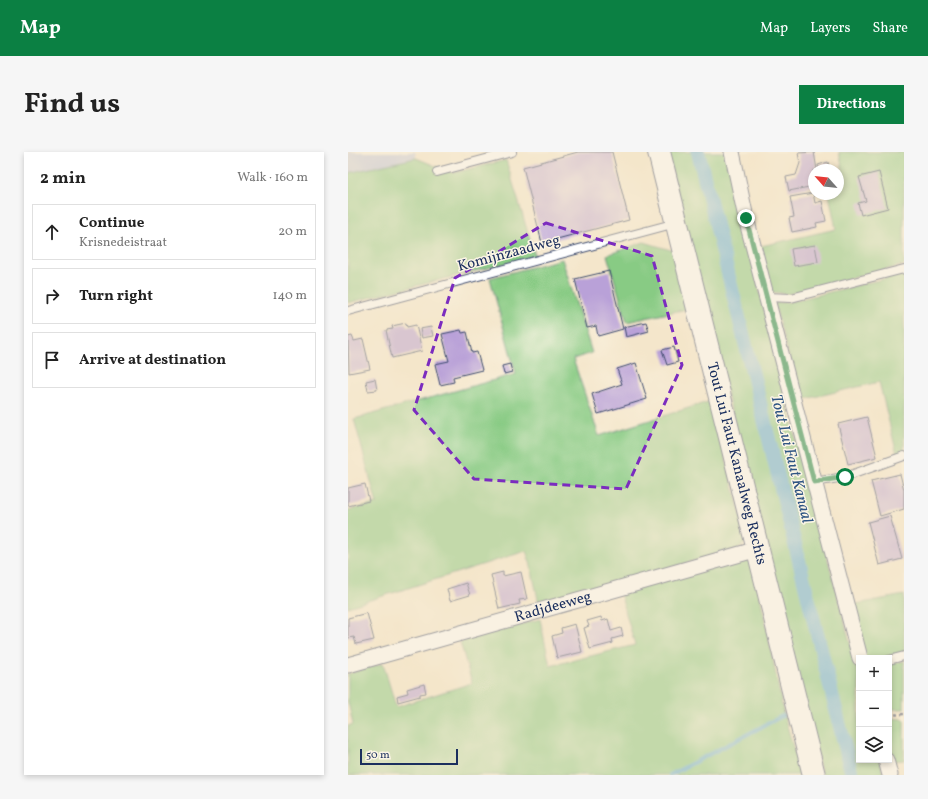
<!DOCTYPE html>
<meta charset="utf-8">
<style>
body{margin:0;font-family:Vollkorn,serif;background:#f6f6f6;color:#222}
.controls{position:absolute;right:12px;bottom:12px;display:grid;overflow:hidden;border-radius:0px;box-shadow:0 2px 6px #0003}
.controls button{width:36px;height:36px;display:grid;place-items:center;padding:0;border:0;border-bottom:1px solid #e0e0e0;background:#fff;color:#222;font:20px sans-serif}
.compass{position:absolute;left:460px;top:12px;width:36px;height:36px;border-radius:50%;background:#fff;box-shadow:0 2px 6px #0003;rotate:297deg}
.scale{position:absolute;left:12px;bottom:10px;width:98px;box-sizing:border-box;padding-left:4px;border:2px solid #1b2f5e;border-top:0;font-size:11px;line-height:14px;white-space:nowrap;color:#1b2f5e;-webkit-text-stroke:3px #fcf5e5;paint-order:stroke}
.stop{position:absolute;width:12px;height:12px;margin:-9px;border:3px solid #0b8043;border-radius:50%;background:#fff}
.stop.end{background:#0b8043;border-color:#fff;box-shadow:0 1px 4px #0008}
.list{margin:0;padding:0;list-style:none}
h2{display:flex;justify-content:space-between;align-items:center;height:52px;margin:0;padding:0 16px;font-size:17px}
h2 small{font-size:13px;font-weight:400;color:#767676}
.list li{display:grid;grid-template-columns:26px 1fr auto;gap:12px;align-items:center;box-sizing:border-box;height:56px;margin:0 8px 8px;padding:0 8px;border:1px solid #e0e0e0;border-radius:0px}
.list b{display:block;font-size:15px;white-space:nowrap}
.list p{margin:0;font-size:13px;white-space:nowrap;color:#767676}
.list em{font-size:13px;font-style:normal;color:#767676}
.icon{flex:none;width:22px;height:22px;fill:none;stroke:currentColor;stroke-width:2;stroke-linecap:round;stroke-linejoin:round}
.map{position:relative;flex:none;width:556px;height:623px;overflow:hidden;border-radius:0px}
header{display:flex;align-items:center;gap:24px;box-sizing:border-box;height:56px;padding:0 20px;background:#0b8043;color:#fff}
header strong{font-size:19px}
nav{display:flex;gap:22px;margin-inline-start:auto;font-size:14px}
.intro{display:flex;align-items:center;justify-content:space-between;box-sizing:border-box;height:96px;padding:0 24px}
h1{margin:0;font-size:28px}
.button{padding:10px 18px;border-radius:0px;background:#0b8043;color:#fff;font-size:14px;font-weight:700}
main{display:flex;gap:24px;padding:0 24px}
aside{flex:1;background:#fff;border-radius:0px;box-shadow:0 2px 6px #0003}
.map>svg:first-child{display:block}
.industrial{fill:#bbc3de}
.green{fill:#88cb84;stroke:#527d71}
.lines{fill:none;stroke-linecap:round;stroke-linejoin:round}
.stream{stroke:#5eadd8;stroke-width:4}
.canal{stroke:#5eadd8;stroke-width:14}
.building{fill:#b9a1d8}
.lane-casing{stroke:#3c4a6e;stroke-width:10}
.street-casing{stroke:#3c4a6e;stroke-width:17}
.secondary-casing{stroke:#3c4a6e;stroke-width:24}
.path{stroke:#3c4a6e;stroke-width:2.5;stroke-dasharray:3 3;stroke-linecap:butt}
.lane{stroke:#fff;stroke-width:8}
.street{stroke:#fff;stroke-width:15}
.secondary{stroke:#fff;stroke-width:22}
.route{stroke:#0b8043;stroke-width:5}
.marked{fill:none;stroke:#7b2cbf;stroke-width:3;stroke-dasharray:8 5;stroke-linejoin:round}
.labels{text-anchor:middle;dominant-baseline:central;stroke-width:3;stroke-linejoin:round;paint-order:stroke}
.street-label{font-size:15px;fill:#1b2f5e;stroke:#fcf5e5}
.water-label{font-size:16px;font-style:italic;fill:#2f5583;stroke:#fcf5e5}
</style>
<header>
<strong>Map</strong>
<nav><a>Map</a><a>Layers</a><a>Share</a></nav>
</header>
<div class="intro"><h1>Find us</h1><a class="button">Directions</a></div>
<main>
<aside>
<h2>2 min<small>Walk · 160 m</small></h2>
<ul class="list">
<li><svg class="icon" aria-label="ahead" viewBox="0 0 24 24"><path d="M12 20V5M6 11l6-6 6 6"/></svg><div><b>Continue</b><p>Krisnedeistraat</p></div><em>20 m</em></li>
<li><svg class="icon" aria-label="right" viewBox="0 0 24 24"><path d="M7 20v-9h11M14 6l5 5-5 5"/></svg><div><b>Turn right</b></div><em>140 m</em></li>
<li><svg class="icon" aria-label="arrive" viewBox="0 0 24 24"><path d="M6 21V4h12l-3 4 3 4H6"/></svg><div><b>Arrive at destination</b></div></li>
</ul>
</aside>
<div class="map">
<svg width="556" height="623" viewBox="0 0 556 623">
<rect width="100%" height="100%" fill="#fcf5e5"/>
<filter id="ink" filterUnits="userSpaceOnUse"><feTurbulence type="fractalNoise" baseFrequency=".025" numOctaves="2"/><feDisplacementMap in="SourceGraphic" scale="8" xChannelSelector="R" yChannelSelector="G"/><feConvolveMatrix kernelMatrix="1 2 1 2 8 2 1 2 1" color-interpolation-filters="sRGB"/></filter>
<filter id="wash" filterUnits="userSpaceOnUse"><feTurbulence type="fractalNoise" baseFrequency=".012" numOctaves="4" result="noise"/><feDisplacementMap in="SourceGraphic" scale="16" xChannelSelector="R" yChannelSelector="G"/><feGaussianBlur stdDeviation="0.9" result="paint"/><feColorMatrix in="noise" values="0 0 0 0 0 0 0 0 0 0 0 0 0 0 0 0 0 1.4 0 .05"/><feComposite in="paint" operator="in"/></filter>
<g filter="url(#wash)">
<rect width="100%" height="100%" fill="#f4e6cb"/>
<polygon class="industrial" points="0,0 67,0 68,6 0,21"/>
<g class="green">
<polygon points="319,0 378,0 442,265 511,525 511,608 532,608 535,623 474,623"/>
<polygon points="491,0 556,0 556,113 440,142 424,140 413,94 488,77 481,42 490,42 490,31 497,29"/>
<polygon points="68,6 105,21 158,8 187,104 0,151 0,21"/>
<polygon points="296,90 326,99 339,157 279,170 259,103"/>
<polygon points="214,107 244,201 225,207 251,284 363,249 399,388 392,396 191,452 182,410 178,399 0,455 0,358 29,352 6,267 168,222 142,126"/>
<polygon points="556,122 556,300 549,302 531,230 453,248 426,151 441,150"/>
<polygon points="404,404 436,563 453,623 0,623 0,574 5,572 0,550 0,522 35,511 48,555 124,531 112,490 192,467 202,514 287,493 272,441"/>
<polygon points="556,443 556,500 531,506 517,506 503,453"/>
<polygon points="556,509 556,557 541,557 541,512"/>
<polygon points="541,566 556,567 556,608 545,609 541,594"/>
</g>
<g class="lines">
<polyline class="stream" points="322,623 436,563"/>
<polyline class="canal" points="350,0 504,623"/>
</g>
<g id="blocks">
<g class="building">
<polygon points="230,0 264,0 281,68 194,91 175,15"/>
<polygon points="466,0 469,18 466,18 466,34 441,39 438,25 448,23 452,11 450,1"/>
<polygon points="480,10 482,18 471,18 470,13"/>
<polygon points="531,20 540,56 513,63 510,51 518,49 511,25"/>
<polygon points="465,41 467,51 474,49 478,69 468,71 469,75 444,80 441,66 446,65 442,45"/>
<polygon points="467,93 470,110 446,114 443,97"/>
<polygon points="261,119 275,177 250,184 248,174 239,176 227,127"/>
<polygon points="298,170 301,179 278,185 276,175"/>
<polygon points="58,171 59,175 68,173 74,199 44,206 38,178 45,177 44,174"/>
<polygon points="83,175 85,184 74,186 72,177"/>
<polygon points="113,178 114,181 119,180 124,201 129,200 134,218 105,225 106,230 92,233 87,212 101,209 94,182"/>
<polygon points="4,184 6,189 15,187 22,217 1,221 0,185"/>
<polygon points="326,195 330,210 319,213 314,198"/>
<polygon points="288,211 299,247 250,262 244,242 274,232 269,217"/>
<polygon points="162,212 164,220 156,222 154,214"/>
<polygon points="27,227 29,238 20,239 18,229"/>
<polygon points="519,265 529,305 500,312 490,272"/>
<polygon points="552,322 556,338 556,357 532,364 523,329"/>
<polygon points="17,332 21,349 0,354 0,336"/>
<polygon points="542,364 554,407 531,413 520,370"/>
<polygon points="155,420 155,424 173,420 179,447 171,448 172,452 151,457 143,423"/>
<polygon points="118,431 122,443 102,449 99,437"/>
<polygon points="19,461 26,488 8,492 6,485 0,486 0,466"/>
<polygon points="253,465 254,469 260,467 263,479 273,476 275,484 264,487 265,491 242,497 236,476 241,474 239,469"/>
<polygon points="227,472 234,500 209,506 204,484 214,481 213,476"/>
<polygon points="76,532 78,541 72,542 72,544 50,550 49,544 60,541 59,537"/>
</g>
</g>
</g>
<g filter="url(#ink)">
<use href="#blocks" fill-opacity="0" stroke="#3c4a6e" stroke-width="1"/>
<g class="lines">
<g class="lane-casing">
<g id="lane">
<polyline points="89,20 164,0"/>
<polyline points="419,145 443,146 556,117"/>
<polyline points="0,159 328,71"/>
<polyline points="466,330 497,325 556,304"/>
<polyline points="541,508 556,504"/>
</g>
</g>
<g class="street-casing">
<g id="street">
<polyline points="384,0 398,66 512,506"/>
<path id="s1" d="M0,513L410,397"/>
<polyline points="538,608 542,623"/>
</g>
</g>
<g class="secondary-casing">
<g id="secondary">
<path id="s2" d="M311,0L466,623"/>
</g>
</g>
<polyline class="path" points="541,563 556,562"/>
<use href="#lane" class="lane"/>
<use href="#street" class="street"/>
<use href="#secondary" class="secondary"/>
</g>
</g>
<g class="lines" filter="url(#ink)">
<polyline class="route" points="398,66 466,330 497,325"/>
</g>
<path d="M0 0H556V623H0ZM198,71L304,104L334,213L278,337L126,327L66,258L107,126Z" fill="#f4e6cb" fill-opacity=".55" fill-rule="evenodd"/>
<path class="marked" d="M198,71L304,104L334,213L278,337L126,327L66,258L107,126Z"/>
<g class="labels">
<g class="street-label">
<text transform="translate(161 102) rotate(-15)">Komijnzaadweg</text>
<text stroke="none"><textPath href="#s2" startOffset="321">Tout Lui Faut Kanaalweg Rechts</textPath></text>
<text stroke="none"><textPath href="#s1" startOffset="213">Radjdeeweg</textPath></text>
</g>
<g class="water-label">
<text transform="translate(443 307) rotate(76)">Tout Lui Faut Kanaal</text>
</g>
</g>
</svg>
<div class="controls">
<button>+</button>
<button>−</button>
<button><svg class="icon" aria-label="layers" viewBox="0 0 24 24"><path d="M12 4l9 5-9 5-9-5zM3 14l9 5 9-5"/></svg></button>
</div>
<svg class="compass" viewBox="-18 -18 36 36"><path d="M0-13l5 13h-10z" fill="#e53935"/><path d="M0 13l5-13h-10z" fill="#767676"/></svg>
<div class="scale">50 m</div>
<div class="stop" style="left:497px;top:325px"></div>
<div class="stop end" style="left:398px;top:66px"></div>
</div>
</main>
